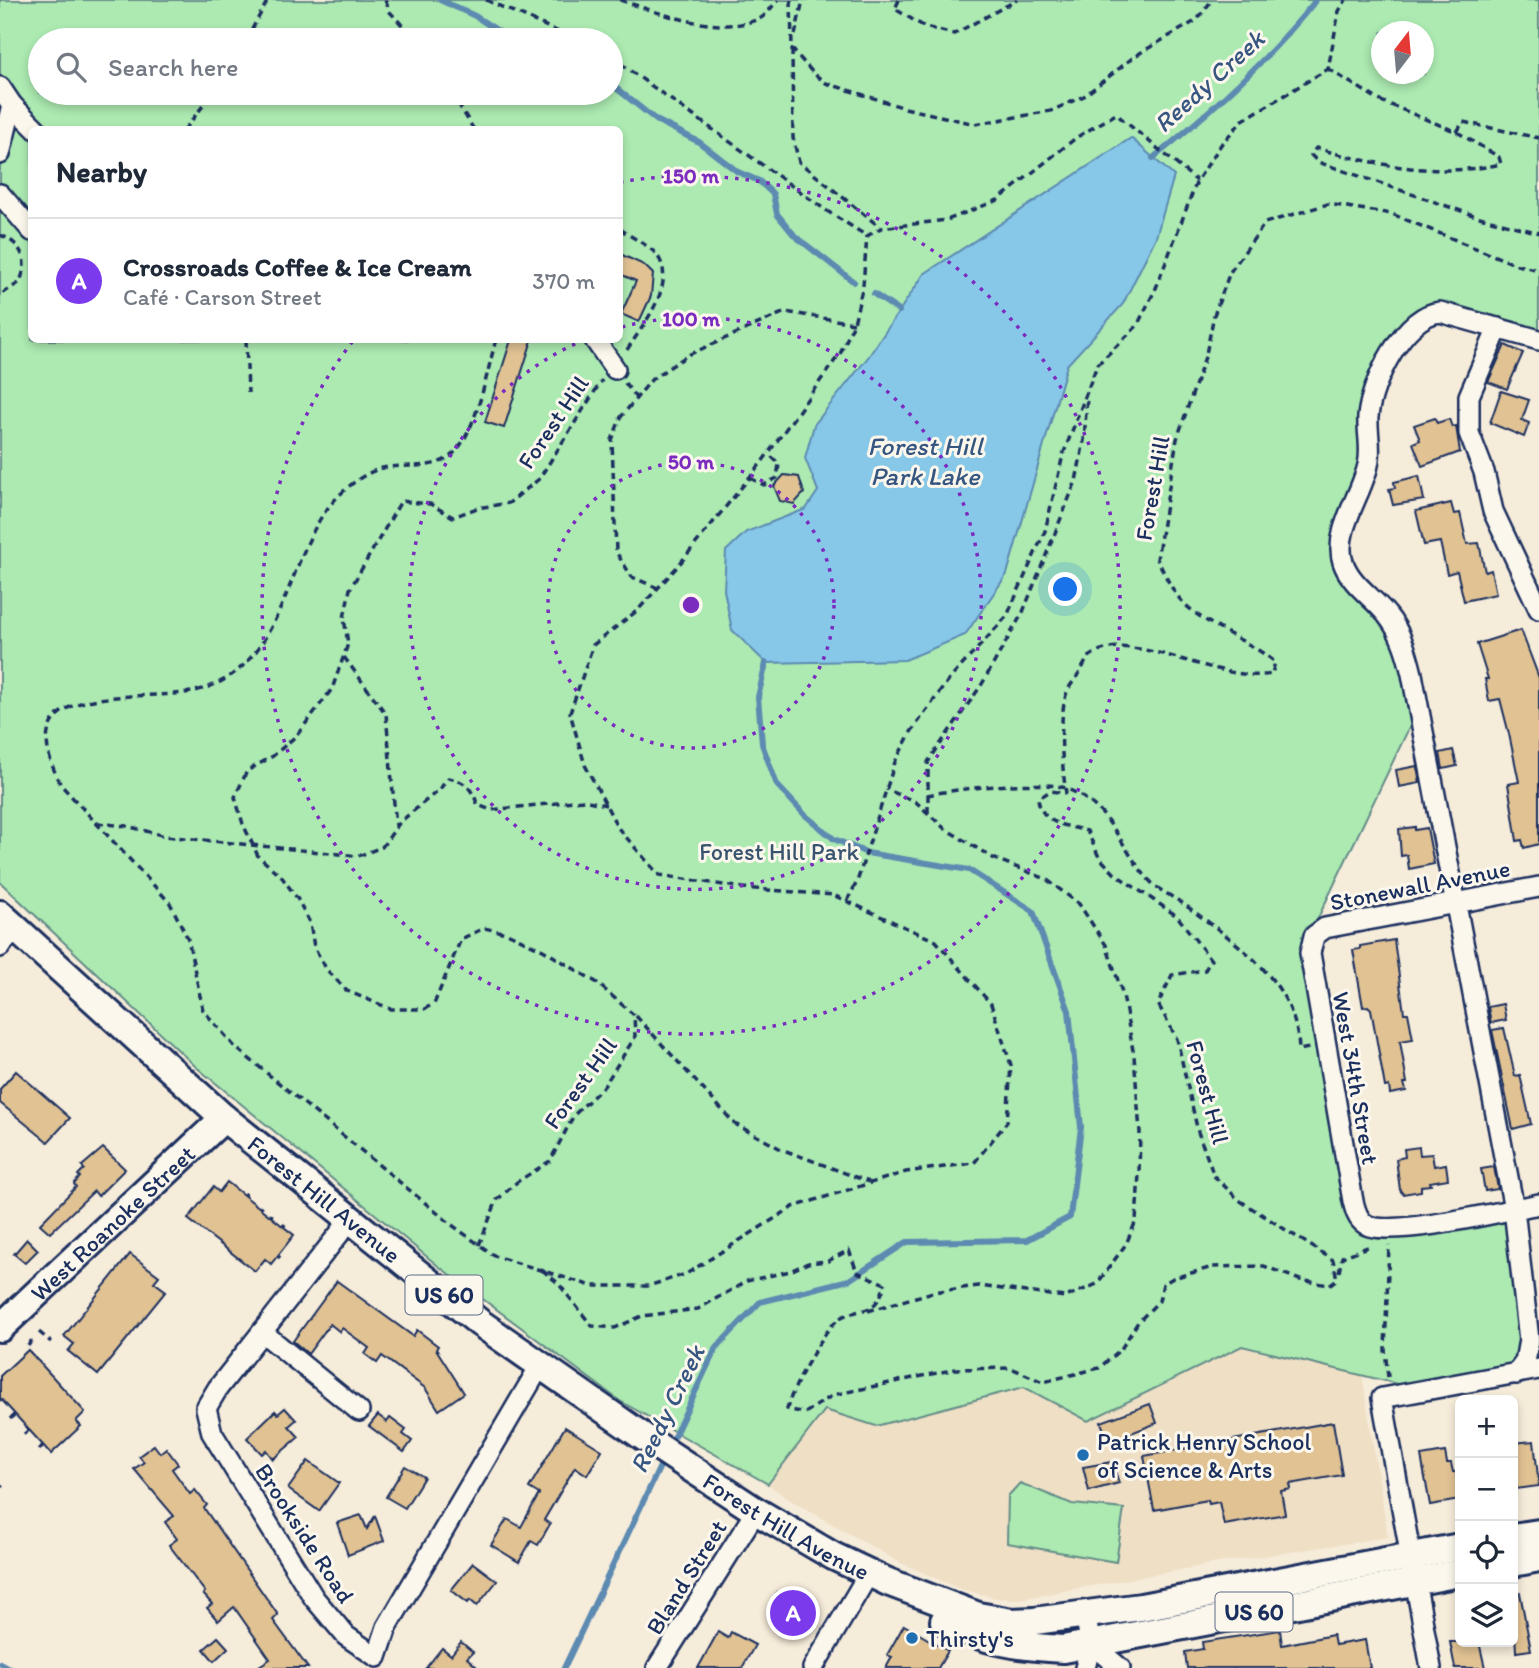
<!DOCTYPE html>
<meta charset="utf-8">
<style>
body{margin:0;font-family:Itim,sans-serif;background:#f6f6f7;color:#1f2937}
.controls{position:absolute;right:21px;bottom:21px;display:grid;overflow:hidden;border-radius:10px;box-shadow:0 4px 10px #0003}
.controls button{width:63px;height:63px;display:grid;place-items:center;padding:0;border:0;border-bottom:2px solid #e0e1e3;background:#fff;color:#1f2937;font:35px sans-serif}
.compass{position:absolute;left:1371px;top:21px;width:63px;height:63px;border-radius:50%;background:#fff;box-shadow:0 4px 10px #0003;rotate:16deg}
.you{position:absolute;left:1066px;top:590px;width:24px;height:24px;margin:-18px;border:5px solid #fff;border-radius:50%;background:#1a73e8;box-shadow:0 0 0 10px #1a73e833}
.badge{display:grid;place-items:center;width:46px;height:46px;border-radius:50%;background:#7c3aed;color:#fff;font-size:23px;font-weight:700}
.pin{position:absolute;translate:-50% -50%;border:4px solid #fff;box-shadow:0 2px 7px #0006}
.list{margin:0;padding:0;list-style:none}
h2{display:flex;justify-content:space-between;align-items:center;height:91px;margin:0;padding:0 28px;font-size:30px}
h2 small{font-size:23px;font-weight:400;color:#747a83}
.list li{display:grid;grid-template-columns:46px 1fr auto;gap:21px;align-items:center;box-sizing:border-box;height:126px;padding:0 28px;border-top:2px solid #e0e1e3}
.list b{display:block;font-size:26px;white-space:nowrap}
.list p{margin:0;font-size:23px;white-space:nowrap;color:#747a83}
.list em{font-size:23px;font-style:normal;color:#747a83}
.icon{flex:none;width:38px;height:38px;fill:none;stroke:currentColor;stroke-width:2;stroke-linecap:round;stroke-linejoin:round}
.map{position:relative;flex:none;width:1539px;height:1668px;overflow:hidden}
.search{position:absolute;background:#fff;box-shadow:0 4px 10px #0003;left:28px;top:28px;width:595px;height:77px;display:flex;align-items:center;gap:18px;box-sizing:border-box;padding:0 24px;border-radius:38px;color:#747a83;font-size:26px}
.panel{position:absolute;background:#fff;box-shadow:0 4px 10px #0003;left:28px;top:126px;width:595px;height:217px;border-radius:10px}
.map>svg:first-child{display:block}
.built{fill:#efdfc5}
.green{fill:#aceab1;stroke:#648c88;stroke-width:2;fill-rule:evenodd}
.water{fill:#87c7e8;stroke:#5c8ab1;stroke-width:2}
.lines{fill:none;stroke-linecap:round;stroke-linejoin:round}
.stream{stroke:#5c8ab1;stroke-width:6}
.building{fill:#e0c293;stroke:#1b2f5e;stroke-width:2}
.minor-casing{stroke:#1b2f5e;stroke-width:24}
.major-casing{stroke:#1b2f5e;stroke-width:32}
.path{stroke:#1b2f5e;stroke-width:3.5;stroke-dasharray:7 5;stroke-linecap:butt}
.minor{stroke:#fbf7ec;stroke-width:19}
.major{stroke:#fbf7ec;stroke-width:26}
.ring{fill:none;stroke:#7b2cbf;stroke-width:3.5;stroke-dasharray:3.5 7}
.poi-dot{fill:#1f6fb2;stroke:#fbf7ec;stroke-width:2.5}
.labels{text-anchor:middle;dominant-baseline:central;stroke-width:6;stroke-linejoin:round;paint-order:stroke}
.shield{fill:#fbf7ec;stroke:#5e6b89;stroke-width:2}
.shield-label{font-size:23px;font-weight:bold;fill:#1b2f5e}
.street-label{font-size:24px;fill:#1b2f5e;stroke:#fbf7ec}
.park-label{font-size:24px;fill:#38546f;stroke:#fbf7ec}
.poi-label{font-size:24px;fill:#1b2f5e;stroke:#fbf7ec;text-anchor:start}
.water-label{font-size:26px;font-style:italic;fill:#365580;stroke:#fbf7ec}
.centre{fill:#7b2cbf;stroke:#fbf7ec;stroke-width:3.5}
.ring-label{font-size:21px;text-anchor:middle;font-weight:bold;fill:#7b2cbf;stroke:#fbf7ec;stroke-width:6;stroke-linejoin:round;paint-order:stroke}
</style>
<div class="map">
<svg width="1539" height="1668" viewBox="0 0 1539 1668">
<rect width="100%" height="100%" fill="#f6ecda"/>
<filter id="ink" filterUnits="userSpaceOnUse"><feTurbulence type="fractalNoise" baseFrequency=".0143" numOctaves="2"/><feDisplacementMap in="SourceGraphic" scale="14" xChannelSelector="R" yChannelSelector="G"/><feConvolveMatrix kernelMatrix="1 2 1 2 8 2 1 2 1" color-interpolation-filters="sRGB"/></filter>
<g filter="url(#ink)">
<polygon class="built" points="1242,1346 1362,1375 1388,1537 1212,1564 1019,1599 996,1598 960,1589 899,1562 785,1497 768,1484 825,1410 876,1426 1024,1387 1088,1421"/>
<g class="green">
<path d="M0,0H1539V341L1445,314L1399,342L1368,422L1342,549L1390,616L1420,705L1308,939L1366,1223L1513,1210L1532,1373L1418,1389L1242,1346L1088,1421L1024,1387L876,1426L825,1410L768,1484L620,1401L437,1265L195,1066L0,882ZM1382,32H1424V74H1382ZM40,40H611V93H40ZM32,130H620V340H32Z"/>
<polygon points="1020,1483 1072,1504 1124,1509 1116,1562 1007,1543 1008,1496"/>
</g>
<polygon class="water" points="1131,138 1174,176 1156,237 1123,304 1067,365 1007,574 965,635 905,660 766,663 732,630 724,590 726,551 746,532 806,509 818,491 805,458 814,425 869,356 924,274"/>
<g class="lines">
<g class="stream">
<polyline points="440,0 475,16 512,40"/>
<polyline points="611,84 656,120 699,142 738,172 759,181 773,194 777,214 795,236 854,282"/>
<path d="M1153,158C1212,111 1269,59 1316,0"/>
<polyline points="874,294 899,311"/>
<polyline points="670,1445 716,1348 760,1302 849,1280 907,1242 1027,1240 1070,1217 1081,1127 1069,1011 1033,911 969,870 867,853 834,839 805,815 777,785 762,744 758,697 766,663"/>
<polyline points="0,1663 9,1668"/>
<polyline points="564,1668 664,1458"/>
</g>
</g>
<g class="building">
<polygon points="620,254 644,265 653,274 651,296 639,322 621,314 636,281 620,274"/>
<polygon points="511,340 532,340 504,428 485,422"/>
<polygon points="1505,345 1523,353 1507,389 1488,382"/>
<polygon points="1501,391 1529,400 1522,420 1529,423 1524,437 1490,423"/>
<polygon points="1435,418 1437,423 1449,419 1452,427 1456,426 1460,452 1422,466 1413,443 1420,440 1414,425"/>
<polygon points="784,475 799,477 804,493 794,504 780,501 774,486"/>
<polygon points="1419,476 1424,500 1393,505 1389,489 1395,488 1394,482"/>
<polygon points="1451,503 1454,514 1460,513 1467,544 1479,543 1485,572 1491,570 1496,594 1464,601 1457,571 1447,574 1440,542 1424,545 1416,511"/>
<polygon points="1521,630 1539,678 1539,844 1524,848 1522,840 1517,841 1508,784 1519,782 1509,734 1500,699 1489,701 1485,679 1488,679 1477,644"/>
<polygon points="1453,750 1457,766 1443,769 1440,753"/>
<polygon points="1417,766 1420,783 1399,787 1396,770"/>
<polygon points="1415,827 1415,830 1427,828 1434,864 1409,869 1407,855 1401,856 1399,829"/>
<polygon points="1394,940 1404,1013 1408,1013 1413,1039 1400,1041 1407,1083 1404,1083 1406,1091 1390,1094 1389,1086 1385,1087 1371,1009 1368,1006 1363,1007 1353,950 1360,949 1360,946"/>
<polygon points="1503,1004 1506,1020 1491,1023 1488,1007"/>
<polygon points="1504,1028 1515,1076 1520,1075 1531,1124 1513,1129 1492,1030"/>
<polygon points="16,1071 70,1118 48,1142 0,1103 0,1089"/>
<polygon points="1419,1147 1420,1155 1432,1154 1434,1166 1446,1164 1448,1179 1430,1182 1431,1185 1421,1186 1421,1191 1403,1194 1400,1190 1396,1159 1405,1157 1404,1149"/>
<polygon points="103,1148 125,1169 98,1196 94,1191 50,1233 40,1224 76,1187 74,1184 80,1177 78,1175 84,1169 82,1166"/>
<polygon points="1494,1167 1498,1189 1485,1191 1481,1169"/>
<polygon points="227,1182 294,1235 271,1264 265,1259 255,1271 188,1219 213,1187 219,1192"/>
<polygon points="27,1239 38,1250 25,1263 14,1254"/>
<polygon points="130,1254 159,1276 154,1282 166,1291 98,1375 68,1351 74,1344 64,1336"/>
<polygon points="337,1281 413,1336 417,1330 438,1346 436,1349 464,1393 439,1410 425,1388 382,1356 377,1363 365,1354 369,1348 342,1328 340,1332 330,1324 308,1354 293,1341"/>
<polygon points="28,1350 85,1412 76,1421 81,1426 51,1454 0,1398 0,1376"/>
<polygon points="1150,1404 1157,1423 1108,1442 1101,1422"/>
<polygon points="285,1408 296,1420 289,1426 299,1437 273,1459 266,1450 262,1454 247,1438 275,1411 278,1414"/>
<polygon points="378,1415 387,1422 390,1418 406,1430 403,1434 412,1441 404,1452 369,1426"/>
<polygon points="1333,1422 1342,1475 1290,1484 1291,1489 1281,1491 1285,1514 1224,1525 1219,1502 1209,1504 1208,1500 1154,1510 1144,1456"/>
<polygon points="565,1427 602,1450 587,1475 575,1467 544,1520 550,1524 538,1545 531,1541 519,1562 491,1545 507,1519 521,1527 539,1494 529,1488"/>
<polygon points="1534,1441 1539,1486 1516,1489 1513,1483 1513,1443"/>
<polygon points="154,1445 160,1453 166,1448 178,1464 172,1469 190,1494 195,1490 207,1505 204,1508 278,1615 273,1620 308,1668 256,1668 270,1659 234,1607 218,1621 207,1608 212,1604 203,1594 205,1592 169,1545 177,1539 165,1522 174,1516 134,1469 144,1462 139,1456"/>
<polygon points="1445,1452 1447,1463 1451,1463 1453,1472 1456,1472 1460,1500 1430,1505 1421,1456"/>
<polygon points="308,1461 339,1483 319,1511 288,1489"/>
<polygon points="1112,1462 1119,1483 1089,1491 1083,1467"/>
<polygon points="405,1466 424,1477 405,1508 386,1497"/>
<polygon points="361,1515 367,1529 375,1516 384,1541 348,1555 337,1523"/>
<polygon points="473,1563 497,1581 477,1606 470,1600 468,1603 451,1590"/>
<polygon points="777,1592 812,1610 802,1630 780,1620 781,1616 769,1610"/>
<polygon points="1520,1593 1531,1650 1516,1652 1513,1594"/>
<polygon points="904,1625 948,1651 938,1668 886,1668 892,1657 887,1655"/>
<polygon points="1280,1630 1282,1645 1333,1635 1335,1645 1365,1640 1370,1668 1187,1668 1185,1652 1203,1649 1202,1642"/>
<polygon points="718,1632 728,1638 731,1632 755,1645 742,1668 698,1668"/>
<polygon points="218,1637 228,1648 214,1661 204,1649"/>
<polygon points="461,1642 473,1652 467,1658 478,1668 426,1668 442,1648 451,1655"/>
<polygon points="1450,1642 1479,1642 1485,1668 1455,1668"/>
</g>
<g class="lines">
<g class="minor-casing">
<g id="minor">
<polyline points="0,87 12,105 0,154"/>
<polyline points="12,105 37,130"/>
<polyline points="0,194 32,231"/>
<polyline points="1498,328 1469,396 1469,433 1484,472 1493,511 1539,609"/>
<polyline points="595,340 615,369"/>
<path d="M1539,887L1325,928L1314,936L1310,953L1353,1201C1355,1209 1357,1219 1365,1224C1387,1239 1509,1210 1539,1204"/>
<polyline points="0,947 14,929"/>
<polyline points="350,1220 218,1388 206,1408 212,1433 314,1598 346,1636 377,1657 387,1627 540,1366"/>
<polyline points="262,1332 359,1411"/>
<path d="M1516,1374L1525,1362L1529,1340L1514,1209L1412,674C1407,653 1401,632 1387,615C1373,597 1351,585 1343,562C1333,532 1362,494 1368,465C1372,449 1367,433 1368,417C1371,383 1403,316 1440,312L1539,340"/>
<polyline points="1085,1615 1091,1644 1120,1668"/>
<polyline points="657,1668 756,1511"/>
<polyline points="813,1668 869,1573"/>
<polyline points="1085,1668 1091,1644"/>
<polyline points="1431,1668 1382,1398 1539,1369"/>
</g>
</g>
<g class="major-casing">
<g id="major">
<path id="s1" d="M0,914L224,1118L480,1323L642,1436L756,1511L833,1556L888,1582L978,1616L1012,1622L1034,1621L1141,1607L1460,1547"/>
<path id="s2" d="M0,1328L224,1118"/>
<polyline points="1513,1537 1539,1533"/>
<polyline points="1513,1563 1539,1558"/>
<path d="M944,1621C985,1641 1017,1647 1063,1649L1460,1573"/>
</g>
</g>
<g class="path">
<polyline points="385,0 390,12 416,40"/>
<polyline points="486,0 577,40"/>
<path d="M620,0C660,13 717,36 759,19C766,16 772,6 778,0"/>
<polyline points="791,0 792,49 814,74 826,83 905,108 975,124 1051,111 1084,96 1135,56 1197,20 1212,0"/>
<polyline points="899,0 895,9 925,27 954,34 1017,0"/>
<polyline points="795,35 803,0"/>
<polyline points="246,40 268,0"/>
<polyline points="792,50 793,138 799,162 881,228"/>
<polyline points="611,57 827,211 867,236 881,228 947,220 998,200 1077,137 1116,114 1197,181"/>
<path d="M1328,69L1381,101L1457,132L1499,157L1501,164C1438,178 1376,165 1316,148L1311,155L1318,162L1476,216L1539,233"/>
<polyline points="452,93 474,130"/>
<polyline points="184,130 213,93"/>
<polyline points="1457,132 1463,122 1539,138"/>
<path d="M620,229C630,236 642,242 652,250C684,278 641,327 625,353"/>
<path d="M0,235C22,243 30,262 19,283L0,295"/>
<polyline points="246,340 248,393"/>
<path d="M496,340C487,371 477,430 454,453C435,472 406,463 383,468C359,473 331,500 319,521C291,567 279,644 230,676C221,683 202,690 191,692C134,702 5,678 61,785L170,903L188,939L203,1010L235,1047L452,1225L495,1256L592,1286H648L686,1274L793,1207L906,1172L974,1163L1007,1122L1011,1065L991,1004L936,941L833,895L743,888L659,875L618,828L585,765L570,713L593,645L638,610L677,567L762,462L841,352L854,323L863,285L867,236"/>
<polyline points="625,383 636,398"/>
<polyline points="750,478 764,485 777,478 779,464 768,453"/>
<polyline points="658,588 632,577 616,552 612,440 621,417 652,379 688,355 785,312 854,323"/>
<polyline points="344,657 386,714 396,826"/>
<path d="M927,795C955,789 1039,779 1065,788C1113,807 1119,848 1150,881C1159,891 1174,897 1185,905C1236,943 1296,980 1299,1050L1309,1048"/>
<polyline points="928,813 928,762 982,684 1023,612 1076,481 1084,441 1087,397"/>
<path d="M97,823L127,826L165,836L358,856L382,847L400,822L440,789L448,778C466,781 471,788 478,805L491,810L584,800L606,805"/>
<polyline points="847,901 857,882 895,762 911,732 947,682 1007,616 1045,531 1063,455 1097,365 1137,326 1156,288 1197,181 1222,143 1243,120 1328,69 1339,11 1346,0"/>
<polyline points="636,1016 735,1124 781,1149 869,1182"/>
<polyline points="244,1195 246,1193"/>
<polyline points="260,1208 262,1206"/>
<polyline points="271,1217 272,1214"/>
<polyline points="283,1227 285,1224"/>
<polyline points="479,1245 497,1200 517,1182 550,1161 574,1115 604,1086 635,1037 634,1015 596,982 543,950 507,933 484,928 461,939 434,1004 424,1009 391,1009 347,991 327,970 314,947 310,923 297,898 281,876 258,856 243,824 235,797 247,771 273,756 297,735 332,689 348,644 344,618 350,589 401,501 430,504 453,517 477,508 509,503 539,479 602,380"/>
<polyline points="278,1256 280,1258"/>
<path d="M542,1270L558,1283L592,1326L615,1328L642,1316L698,1309L747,1281L790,1271L808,1263L828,1261L849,1250L857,1272L885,1284C875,1318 861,1306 840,1318C825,1327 790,1392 787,1409L805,1413L833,1395L956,1369L1011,1368L1043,1382L1099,1368L1121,1349L1138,1322L1159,1301L1163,1284L1173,1278L1213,1267L1264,1266L1300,1280L1329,1285L1337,1279L1333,1260L1239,1200L1214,1176L1198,1132L1177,1039L1158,1004L1172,975L1205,970L1211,960L1177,916L1115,874L1099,857L1087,831C1066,825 1042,825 1038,799L1050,791L1066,793C1062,768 1058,717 1067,692C1069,686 1075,680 1079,674C1082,669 1086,660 1090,656C1129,626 1218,684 1272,674L1275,662C1246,638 1204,627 1179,598C1170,587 1164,572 1157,559L1177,439L1206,354L1214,315L1230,272L1265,223L1328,204L1392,214L1517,265L1539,270"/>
<polyline points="1339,1272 1342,1257 1370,1246"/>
<polyline points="868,1311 933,1292 978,1286 1066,1297 1097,1284 1126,1244 1136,1221 1139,1174 1140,1132 1134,1056 1123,995 1106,945 1079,904 1046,879 993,858 944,828 916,802 886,789"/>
<polyline points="39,1332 51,1342"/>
<polyline points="28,1346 33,1338"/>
<polyline points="1388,1377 1385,1350 1389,1245"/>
<polyline points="0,1401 1,1400"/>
<polyline points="10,1419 15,1414"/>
<polyline points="24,1434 29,1430"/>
<polyline points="39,1450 43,1445"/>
<polyline points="0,1487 3,1485"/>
</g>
<use href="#minor" class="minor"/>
<use href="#major" class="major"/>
</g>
</g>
<g class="ring">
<circle cx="691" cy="605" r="143"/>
<path d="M622 327A286 286 0 1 1 584 340"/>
<path d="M620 182A429 429 0 1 1 353 341"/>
</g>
<g class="poi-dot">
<circle cx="1083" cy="1455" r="7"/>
<circle cx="912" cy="1638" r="7"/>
</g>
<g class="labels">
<g class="shield">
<rect x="405.5" y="1275.5" width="77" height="39" rx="5"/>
<rect x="1215.5" y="1592.5" width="77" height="39" rx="5"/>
</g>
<g class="shield-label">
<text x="444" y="1295">US 60</text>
<text x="1254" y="1612">US 60</text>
</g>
<g class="street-label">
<text transform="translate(553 422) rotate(-56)">Forest Hill</text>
<text transform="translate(1152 488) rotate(-80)">Forest Hill</text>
<text transform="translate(1420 885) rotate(-11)">Stonewall Avenue</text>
<text transform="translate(1356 1078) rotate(80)">West 34th Street</text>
<text transform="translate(580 1083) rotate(-54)">Forest Hill</text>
<text transform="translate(1208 1092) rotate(75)">Forest Hill</text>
<text stroke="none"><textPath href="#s1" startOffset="432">Forest Hill Avenue</textPath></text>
<text stroke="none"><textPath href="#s2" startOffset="154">West Roanoke Street</textPath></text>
<text stroke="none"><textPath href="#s1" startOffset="999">Forest Hill Avenue</textPath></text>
<text transform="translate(305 1533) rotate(57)">Brookside Road</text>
<text transform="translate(686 1577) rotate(-58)">Bland Street</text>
</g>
<g class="park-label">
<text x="779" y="851">Forest Hill Park</text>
</g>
<g class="poi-label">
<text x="1097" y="1441">Patrick Henry School<tspan x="1097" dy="28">of Science &amp; Arts</tspan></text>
<text x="926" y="1638">Thirsty's</text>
</g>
<g class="water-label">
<text transform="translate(1209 81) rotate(-42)">Reedy Creek</text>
<text x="925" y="446">Forest Hill<tspan x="925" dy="30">Park Lake</tspan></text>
<text transform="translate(667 1409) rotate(-64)">Reedy Creek</text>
</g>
</g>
<circle cx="691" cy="605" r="10" class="centre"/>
<g class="ring-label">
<text x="691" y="183">150 m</text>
<text x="691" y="326">100 m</text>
<text x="691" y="469">50 m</text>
</g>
</svg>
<div class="controls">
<button>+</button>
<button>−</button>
<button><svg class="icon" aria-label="locate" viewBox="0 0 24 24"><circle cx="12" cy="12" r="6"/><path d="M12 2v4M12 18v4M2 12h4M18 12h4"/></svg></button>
<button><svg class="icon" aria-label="layers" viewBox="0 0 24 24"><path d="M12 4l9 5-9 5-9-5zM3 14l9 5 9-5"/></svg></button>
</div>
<svg class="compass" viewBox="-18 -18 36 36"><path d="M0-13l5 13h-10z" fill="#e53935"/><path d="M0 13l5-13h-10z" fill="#747a83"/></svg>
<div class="you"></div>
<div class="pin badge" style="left:793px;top:1613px">A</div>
<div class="search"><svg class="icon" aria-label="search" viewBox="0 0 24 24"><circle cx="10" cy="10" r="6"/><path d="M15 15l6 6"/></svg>Search here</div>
<section class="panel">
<h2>Nearby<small></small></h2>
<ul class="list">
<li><span class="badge">A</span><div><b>Crossroads Coffee &amp; Ice Cream</b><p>Café · Carson Street</p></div><em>370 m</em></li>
</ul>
</section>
</div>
